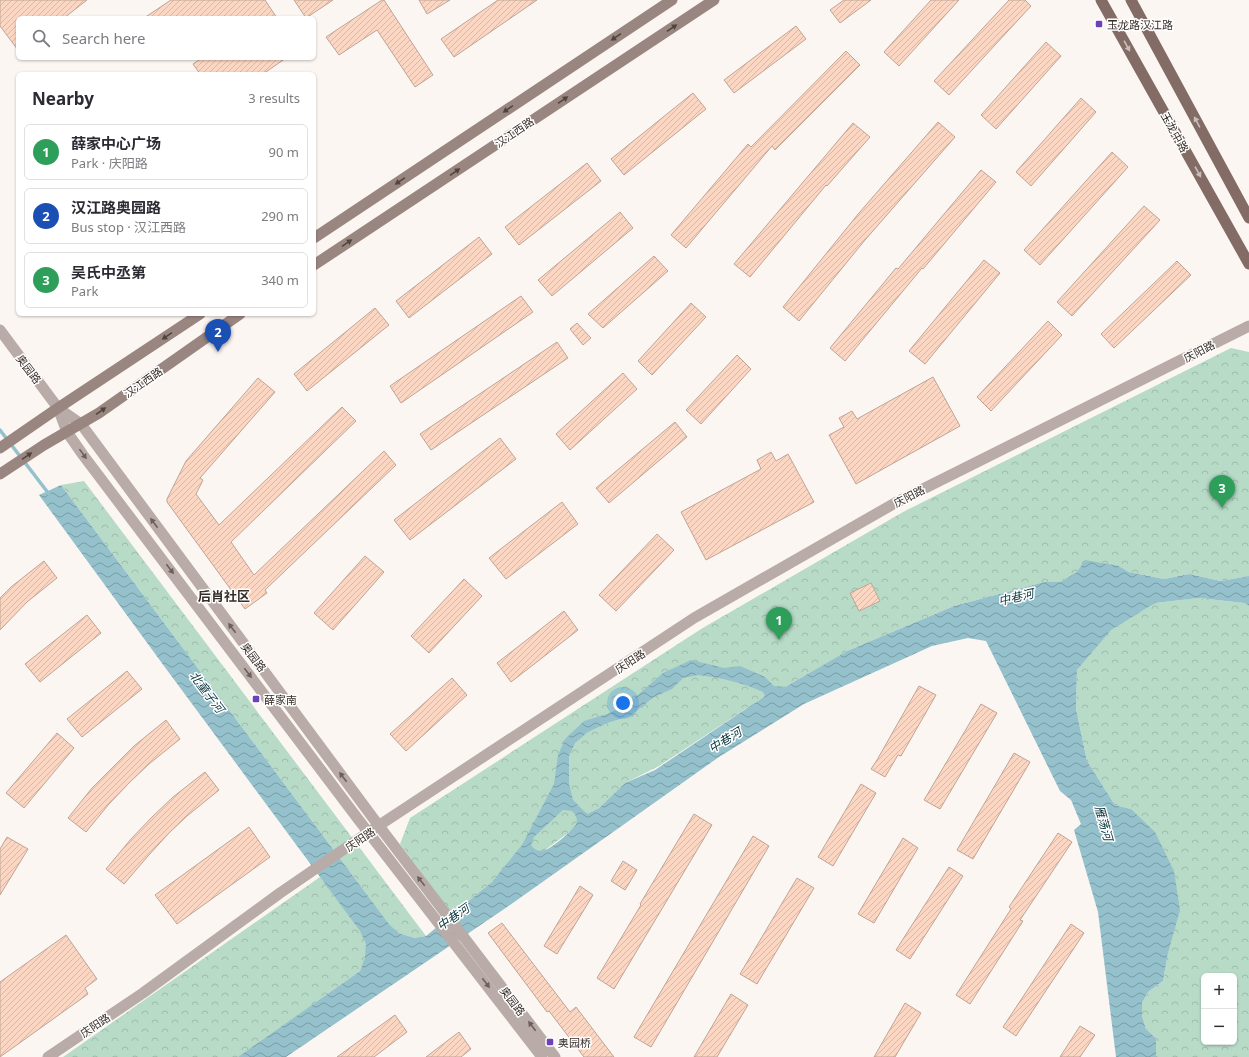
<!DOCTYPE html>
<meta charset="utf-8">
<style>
body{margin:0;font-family:"Noto Sans","Noto Sans SC",sans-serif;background:#f2f2f3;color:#2b2b33}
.controls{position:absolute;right:12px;bottom:12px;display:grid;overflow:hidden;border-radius:6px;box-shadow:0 1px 3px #0004}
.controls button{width:36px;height:36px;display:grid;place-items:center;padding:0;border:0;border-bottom:1px solid #e1e1e2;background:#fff;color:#2b2b33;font:20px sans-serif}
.you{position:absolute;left:623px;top:703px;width:14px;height:14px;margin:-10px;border:3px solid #fff;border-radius:50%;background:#1a73e8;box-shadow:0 0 0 6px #1a73e833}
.badge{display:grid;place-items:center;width:26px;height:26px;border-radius:50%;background:#6d41b9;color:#fff;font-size:13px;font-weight:700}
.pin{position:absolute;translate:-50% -33px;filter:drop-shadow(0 1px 2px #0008)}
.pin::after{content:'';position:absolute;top:21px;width:14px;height:12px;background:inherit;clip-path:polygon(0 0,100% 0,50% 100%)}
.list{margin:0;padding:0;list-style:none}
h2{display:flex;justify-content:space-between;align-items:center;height:52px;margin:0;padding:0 16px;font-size:17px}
h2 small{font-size:13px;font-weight:400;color:#7c7c81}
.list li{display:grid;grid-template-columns:26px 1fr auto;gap:12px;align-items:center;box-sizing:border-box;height:56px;margin:0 8px 8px;padding:0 8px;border:1px solid #e1e1e2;border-radius:6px}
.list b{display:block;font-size:15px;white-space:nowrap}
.list p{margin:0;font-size:13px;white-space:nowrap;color:#7c7c81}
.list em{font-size:13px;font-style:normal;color:#7c7c81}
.icon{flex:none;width:22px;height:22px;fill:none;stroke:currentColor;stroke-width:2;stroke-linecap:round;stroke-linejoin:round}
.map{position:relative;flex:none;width:1249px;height:1057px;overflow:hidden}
.search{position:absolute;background:#fff;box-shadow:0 1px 3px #0004;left:16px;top:16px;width:300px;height:44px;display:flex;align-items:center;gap:10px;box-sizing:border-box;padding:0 14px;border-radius:6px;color:#7c7c81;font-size:15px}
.panel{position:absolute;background:#fff;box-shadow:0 1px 3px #0004;left:16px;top:72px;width:300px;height:244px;border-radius:6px}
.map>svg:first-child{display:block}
.park{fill:url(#park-crowns);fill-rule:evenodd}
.water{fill:url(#water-waves);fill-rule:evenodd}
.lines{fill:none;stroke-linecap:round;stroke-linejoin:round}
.stream{stroke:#94c1cb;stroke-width:3.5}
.building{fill:url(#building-hatch);stroke:#bfa495}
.minor{stroke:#b9aba7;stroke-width:11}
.tertiary{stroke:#b9aba7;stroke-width:11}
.secondary{stroke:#9a8681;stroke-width:11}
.primary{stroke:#846c66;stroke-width:11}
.oneway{fill:#50443e}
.oneway2{fill:#c8bdba}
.oneway3{fill:#6c605b}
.poi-dot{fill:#6d41b9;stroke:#fff;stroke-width:1.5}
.labels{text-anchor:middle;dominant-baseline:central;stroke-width:3;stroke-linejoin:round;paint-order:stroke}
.poi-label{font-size:11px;fill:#382e28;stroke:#fff;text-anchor:start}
.street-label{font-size:11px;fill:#382e28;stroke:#fff}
.water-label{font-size:12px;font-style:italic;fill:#09353d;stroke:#fff}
.quarter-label{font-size:13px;font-weight:bold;fill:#382e28;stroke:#fff}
</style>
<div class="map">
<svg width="1249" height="1057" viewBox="0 0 1249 1057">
<defs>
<pattern id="park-crowns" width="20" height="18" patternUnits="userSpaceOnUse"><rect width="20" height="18" fill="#b7dbc7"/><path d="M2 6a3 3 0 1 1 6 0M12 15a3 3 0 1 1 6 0" fill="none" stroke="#9ebcab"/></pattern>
<pattern id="water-waves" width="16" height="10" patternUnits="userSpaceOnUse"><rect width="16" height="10" fill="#94c1cb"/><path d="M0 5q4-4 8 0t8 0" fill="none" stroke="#7a9da5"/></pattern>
<pattern id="building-hatch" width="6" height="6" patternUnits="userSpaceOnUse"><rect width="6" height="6" fill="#fbd7c3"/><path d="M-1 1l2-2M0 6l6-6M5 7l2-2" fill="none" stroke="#d8b9a8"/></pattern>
</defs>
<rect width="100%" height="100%" fill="#fcf6f3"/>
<g class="park">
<polygon points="1231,348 1249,352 1249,576 1221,581 1189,574 1164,579 1129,572 1119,566 1077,572 1060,582 1044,582 954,606 847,651 785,687 765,696 659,766 625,783 599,808 587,814 572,830 545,850 492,882 453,915 400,844 410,818 701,629 903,512"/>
<polygon points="84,481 426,936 414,938 399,933 389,924 61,485"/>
<path d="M1199,598L1244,603L1249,606V1057H1156V1038L1146,1029L1142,1016V1003L1148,992L1163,981L1168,953L1131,809L1115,805L1087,761L1076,709L1077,670L1111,629L1155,603ZM1204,976H1234V1042H1204Z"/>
<path d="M320,877C330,890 364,931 366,943C368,952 363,963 360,971L250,1049L238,1057H63Z"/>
</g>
<path class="water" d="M61,485L389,924L399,933L414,938L426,936L492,882L522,845L554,784L558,755L565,739L584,721L607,714L625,706L663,673L691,660L724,668L740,666L765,677L774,686L785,687L847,651L954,606L1044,582H1060L1077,572L1085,560L1119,566L1129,572L1164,579L1189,574L1221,581L1249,576V606L1244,603L1199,598L1155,603L1111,630L1077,670L1076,709L1087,761L1115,805L1131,809L1155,832L1174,871L1180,910L1168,953L1163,981L1148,992L1142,1003V1016L1146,1029L1156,1038V1057H1116L1098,912L1074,830L1081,824L1071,800L1060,791L986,641L968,638L932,646L804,704L719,757L510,905L286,1057H238L360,971L365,957L366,944L360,931L164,666L39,495ZM698,675C722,678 741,682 763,692L765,696L655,770L625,783L599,808L587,814L573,800L569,784V756L575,743L588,732L607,723L630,716L654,697L672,689L683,678ZM563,810L572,811C575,814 577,817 577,822C576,828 551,849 545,850C539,852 534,850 531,845L534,837Z"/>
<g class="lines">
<polyline class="stream" points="0,430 49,494"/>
</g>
<g class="building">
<polygon points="0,0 87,0 64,18 18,18 18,50 0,26"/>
<polygon points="171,0 265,0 277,18 144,18"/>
<polygon points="294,0 333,0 306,18"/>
<polygon points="382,0 384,0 433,75 415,87 377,30 339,55 326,37"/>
<polygon points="419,0 450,0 427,14"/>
<polygon points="498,0 537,0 454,57 441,39"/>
<polygon points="844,0 871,0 840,23 830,10"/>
<polygon points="931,0 959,0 899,66 884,52"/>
<polygon points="1009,0 1025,0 1031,6 949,95 934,81"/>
<polygon points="796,26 806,39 734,93 724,80"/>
<polygon points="1046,42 1061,56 996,129 981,115"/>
<polygon points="846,51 860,65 775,150 772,146 686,248 671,235 748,144 751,147"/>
<polygon points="202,58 286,58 263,74 200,74 193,64"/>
<polygon points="693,93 706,109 624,175 611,159"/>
<polygon points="1081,98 1096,112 1031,186 1016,172"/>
<polygon points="938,122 955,137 865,240 799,321 783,307 859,213"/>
<polygon points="853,123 870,137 827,186 826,185 750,277 734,264"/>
<polygon points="1112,152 1128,167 1040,265 1024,250"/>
<polygon points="587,163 601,181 519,245 505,227"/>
<polygon points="981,170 996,182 923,269 922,268 845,361 830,348 896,268 898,269"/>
<polygon points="1144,206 1160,220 1072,316 1057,302"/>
<polygon points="620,212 633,228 552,296 538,280"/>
<polygon points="479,237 492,254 409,318 396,301"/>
<polygon points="654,256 668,271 603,328 588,314"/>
<polygon points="984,260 1000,273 925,364 909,351"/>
<polygon points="1177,261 1191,275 1114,348 1101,334"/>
<polygon points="521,296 533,312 401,403 390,386"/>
<polygon points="691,303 706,317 652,375 638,361"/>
<polygon points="375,308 389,325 307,391 294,374"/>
<polygon points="1048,321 1062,335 991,411 977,397"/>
<polygon points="577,323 591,338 583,345 570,329"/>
<polygon points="557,342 568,358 431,450 420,434"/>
<polygon points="737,355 751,369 701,424 686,410"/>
<polygon points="623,373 637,389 570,450 556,434"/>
<polygon points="933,377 960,426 856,484 829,435 844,427 839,418 852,411 857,419"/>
<polygon points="258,378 275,392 200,478 203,480 196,494 219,525 342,407 356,421 231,542 254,575 384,451 396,465 265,590 267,593 245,609 167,502 167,499 186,461"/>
<polygon points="675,422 687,437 609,503 596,488"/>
<polygon points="500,438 516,459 410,540 394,520"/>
<polygon points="771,452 776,461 788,454 814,502 706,560 681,512 761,469 757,460"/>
<polygon points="562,502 578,524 506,579 489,558"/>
<polygon points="657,534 674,550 616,611 599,595"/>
<polygon points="365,556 384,572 333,630 314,613"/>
<polygon points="44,561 57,578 27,602 0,630 0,598 11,587"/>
<polygon points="464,579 482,596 429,653 411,636"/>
<polygon points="871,583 880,601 859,611 850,593"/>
<polygon points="564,611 578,630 511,682 497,663"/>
<polygon points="87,615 101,633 40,682 25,664"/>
<polygon points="127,671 142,689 82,737 67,719"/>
<polygon points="452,678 467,695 406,751 390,734"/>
<polygon points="919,686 936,695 901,756 898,755 885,777 871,769 877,760"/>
<polygon points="981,704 997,713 940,809 924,800"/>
<polygon points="166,720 180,739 149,764 130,782 109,804 86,832 68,818 92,788 134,746"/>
<polygon points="57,733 74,748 24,808 6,793"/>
<polygon points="1014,753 1030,762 973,859 957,850"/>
<polygon points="205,772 219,790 187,816 169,833 148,856 124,884 106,869 131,839 152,817 173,797"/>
<polygon points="861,784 876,793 833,866 818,857"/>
<polygon points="694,814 712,825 614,989 597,978 641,905 640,904"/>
<polygon points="249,827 270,857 177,924 155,895"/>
<polygon points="1058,833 1072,842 1020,920 1023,921 970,1004 956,995 1011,909 1009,907"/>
<polygon points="753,836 769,846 651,1047 634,1037"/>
<polygon points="7,837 28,849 0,895 0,849"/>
<polygon points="903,838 918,848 874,923 858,914"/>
<polygon points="623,861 637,870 625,890 611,881"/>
<polygon points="949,867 963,876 910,959 896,950"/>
<polygon points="797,878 814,888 757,984 740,974"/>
<polygon points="580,886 593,895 557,954 544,946"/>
<polygon points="502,923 570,1012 576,1007 614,1057 584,1057 549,1011 547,1012 488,933"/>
<polygon points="1071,924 1084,933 1016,1036 1003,1027"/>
<polygon points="66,935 97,979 85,988 88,994 0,1057 0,982"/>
<polygon points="731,994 748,1005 717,1057 694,1057"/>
<polygon points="905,1003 921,1013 895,1057 874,1057"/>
<polygon points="395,1015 407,1032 374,1057 337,1057"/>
<polygon points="1080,1026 1095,1035 1080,1057 1060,1057"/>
<polygon points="459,1032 471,1049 461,1057 426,1057"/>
</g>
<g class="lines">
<polyline class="minor" points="48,1057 143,993 280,893 369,832 694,618 895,503 1249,326"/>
<g class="tertiary">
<polyline points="0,330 58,408 67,432 83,455 358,819 542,1057"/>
<polyline points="58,408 81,424 379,826 555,1057"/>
</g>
<g class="secondary">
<polyline points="314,238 672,0"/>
<polyline points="314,265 714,0"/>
<polyline points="0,448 58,408 200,314"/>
<polyline points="0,474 44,445 99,413 240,314"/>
</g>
<g class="primary">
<polyline points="1101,0 1249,264"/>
<polyline points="1131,0 1249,218"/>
</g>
</g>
<defs><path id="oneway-solid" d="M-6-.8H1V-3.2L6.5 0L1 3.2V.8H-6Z"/></defs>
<g class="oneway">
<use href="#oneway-solid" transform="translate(672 28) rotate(-34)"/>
<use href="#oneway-solid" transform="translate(616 37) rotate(146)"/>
<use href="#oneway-solid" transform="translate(563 100) rotate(-34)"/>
<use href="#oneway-solid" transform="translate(508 109) rotate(146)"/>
<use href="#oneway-solid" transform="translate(455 172) rotate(-34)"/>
<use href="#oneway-solid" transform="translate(400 181) rotate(146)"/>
<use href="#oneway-solid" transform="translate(347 243) rotate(-34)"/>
<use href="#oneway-solid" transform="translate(167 336) rotate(146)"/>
<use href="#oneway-solid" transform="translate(101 411) rotate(-34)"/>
<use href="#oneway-solid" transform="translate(27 456) rotate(-34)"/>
</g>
<g class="oneway2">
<use href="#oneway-solid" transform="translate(1127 46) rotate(61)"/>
<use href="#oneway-solid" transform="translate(1197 122) rotate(-118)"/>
<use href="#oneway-solid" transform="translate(1198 172) rotate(61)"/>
</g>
<g class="oneway3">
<use href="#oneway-solid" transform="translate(83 454) rotate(54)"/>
<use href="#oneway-solid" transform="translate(154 523) rotate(-127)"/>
<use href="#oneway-solid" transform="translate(170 569) rotate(53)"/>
<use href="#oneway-solid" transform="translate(232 628) rotate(-127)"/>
<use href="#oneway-solid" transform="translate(248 673) rotate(53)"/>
<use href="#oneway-solid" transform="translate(343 777) rotate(-127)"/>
<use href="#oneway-solid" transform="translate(421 881) rotate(-128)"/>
<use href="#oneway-solid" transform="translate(486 983) rotate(53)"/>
<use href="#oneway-solid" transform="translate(532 1026) rotate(-127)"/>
</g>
<g class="poi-dot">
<rect x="1095" y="20" width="8" height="8" rx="2"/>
<rect x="252" y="695" width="8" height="8" rx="2"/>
<rect x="546" y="1038" width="8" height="8" rx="2"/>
</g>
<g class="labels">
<g class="poi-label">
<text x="1107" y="24">玉龙路汉江路</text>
<text x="264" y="699">薛家南</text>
<text x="558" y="1042">奥园桥</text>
</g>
<g class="street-label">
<text transform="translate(514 132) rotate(-34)">汉江西路</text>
<text transform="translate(1175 132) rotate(61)">玉龙中路</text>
<text transform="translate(1199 351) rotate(-27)">庆阳路</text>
<text transform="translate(29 369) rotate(53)">奥园路</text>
<text transform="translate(143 382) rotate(-35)">汉江西路</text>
<text transform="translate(909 496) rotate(-27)">庆阳路</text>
<text transform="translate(254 657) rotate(53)">奥园路</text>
<text transform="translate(630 661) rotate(-33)">庆阳路</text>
<text transform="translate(360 839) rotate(-34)">庆阳路</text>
<text transform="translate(513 1001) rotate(53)">奥园路</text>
<text transform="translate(95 1025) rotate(-34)">庆阳路</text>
</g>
<g class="water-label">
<text transform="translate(1016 597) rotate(-13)">中巷河</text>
<text transform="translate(207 692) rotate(53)">北童子河</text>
<text transform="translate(725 740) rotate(-32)">中巷河</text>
<text transform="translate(1104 823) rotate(74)">雁荡河</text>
<text transform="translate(453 917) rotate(-35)">中巷河</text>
</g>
<g class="quarter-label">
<text x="224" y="596">后肖社区</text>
</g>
</g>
</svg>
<div class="controls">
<button>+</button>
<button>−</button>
</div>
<div class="you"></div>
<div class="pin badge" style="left:779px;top:640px;background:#2e9e5b">1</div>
<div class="pin badge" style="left:218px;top:352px;background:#1a4fb4">2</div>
<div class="pin badge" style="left:1222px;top:508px;background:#2e9e5b">3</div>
<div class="search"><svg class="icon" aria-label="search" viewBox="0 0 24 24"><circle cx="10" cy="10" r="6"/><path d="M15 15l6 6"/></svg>Search here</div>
<section class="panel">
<h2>Nearby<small>3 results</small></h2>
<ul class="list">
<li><span class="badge" style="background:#2e9e5b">1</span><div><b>薛家中心广场</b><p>Park · 庆阳路</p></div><em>90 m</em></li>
<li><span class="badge" style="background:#1a4fb4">2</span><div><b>汉江路奥园路</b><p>Bus stop · 汉江西路</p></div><em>290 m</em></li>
<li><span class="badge" style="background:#2e9e5b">3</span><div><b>吴氏中丞第</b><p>Park</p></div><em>340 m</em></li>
</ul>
</section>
</div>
